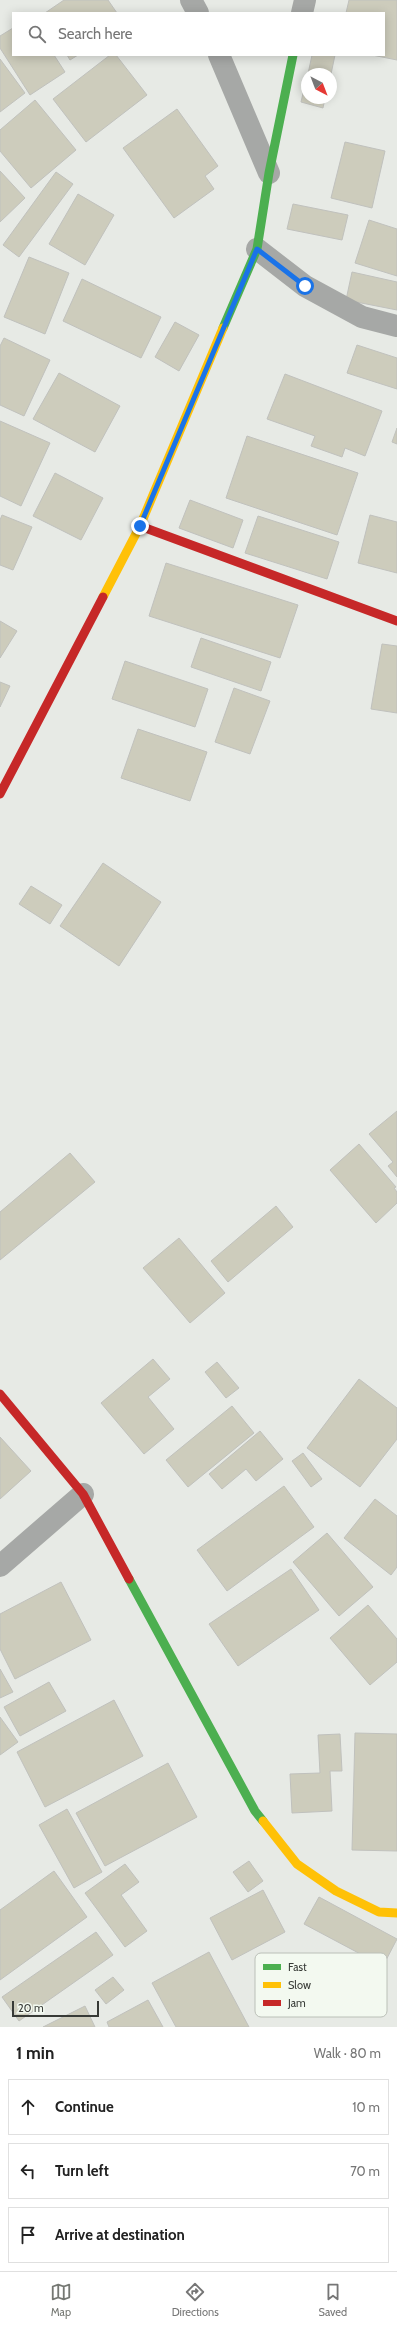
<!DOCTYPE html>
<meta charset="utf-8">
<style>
body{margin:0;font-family:Cabin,sans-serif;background:#f6f6f6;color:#222}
.compass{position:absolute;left:301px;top:68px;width:36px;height:36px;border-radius:50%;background:#fff;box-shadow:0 2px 10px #0003;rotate:138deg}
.scale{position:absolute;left:12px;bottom:10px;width:87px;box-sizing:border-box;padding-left:4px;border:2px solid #373a36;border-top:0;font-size:11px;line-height:14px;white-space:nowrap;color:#373a36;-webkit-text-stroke:3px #f3f9f0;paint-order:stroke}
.stop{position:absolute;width:12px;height:12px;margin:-9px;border:3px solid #1a73e8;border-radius:50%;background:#fff}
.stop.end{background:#1a73e8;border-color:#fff;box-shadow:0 1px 4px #0008}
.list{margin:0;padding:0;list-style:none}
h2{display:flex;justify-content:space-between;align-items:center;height:52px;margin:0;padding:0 16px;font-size:17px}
h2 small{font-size:13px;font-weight:400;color:#767676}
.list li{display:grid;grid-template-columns:26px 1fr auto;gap:12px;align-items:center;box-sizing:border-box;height:56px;margin:0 8px 8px;padding:0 8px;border:1px solid #e0e0e0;border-radius:0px}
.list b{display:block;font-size:15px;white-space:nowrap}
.list em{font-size:13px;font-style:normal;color:#767676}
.icon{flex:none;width:22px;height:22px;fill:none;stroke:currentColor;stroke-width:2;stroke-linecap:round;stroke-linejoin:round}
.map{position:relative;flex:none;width:397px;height:2027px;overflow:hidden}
.search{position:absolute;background:#fff;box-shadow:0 2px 10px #0003;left:12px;right:12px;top:12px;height:44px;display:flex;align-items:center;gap:10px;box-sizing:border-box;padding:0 14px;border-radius:0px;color:#767676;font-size:15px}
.sheet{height:244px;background:#fff}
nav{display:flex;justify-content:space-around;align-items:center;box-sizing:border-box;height:56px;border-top:1px solid #e0e0e0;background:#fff;font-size:11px;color:#767676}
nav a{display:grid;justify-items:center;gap:2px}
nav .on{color:#757873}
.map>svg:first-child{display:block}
.building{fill:#cdccbc;stroke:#c0c1bd}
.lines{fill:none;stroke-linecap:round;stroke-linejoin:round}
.street{stroke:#a6a8a6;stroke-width:22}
.fast{stroke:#4caf50;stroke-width:9}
.slow{stroke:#ffc107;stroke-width:9}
.jam{stroke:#c62828;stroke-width:9}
.route{stroke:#1a73e8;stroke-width:5}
.key{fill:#f3f9f0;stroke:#bbc0b8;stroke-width:1}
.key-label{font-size:11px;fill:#373a36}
</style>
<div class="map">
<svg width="397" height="2027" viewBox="0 0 397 2027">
<rect width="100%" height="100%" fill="#e7eae5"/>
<g class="building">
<polygon points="64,0 108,0 117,13 45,13"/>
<polygon points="349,0 397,0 397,60 372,55 384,55 384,13 346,13"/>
<polygon points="13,28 13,55 54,55 65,72 30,95 0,48 0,36"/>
<polygon points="67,55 78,55 70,60"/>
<polygon points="110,55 116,55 147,95 86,142 53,99"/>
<polygon points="312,55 335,55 331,74 308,74"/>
<polygon points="0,59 25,93 0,112"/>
<polygon points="307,76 307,98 325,98 323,108 301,102"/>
<polygon points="35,100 76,150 31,188 0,151 0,130"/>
<polygon points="177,109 218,166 205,176 214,189 174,218 123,148"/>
<polygon points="345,142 385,151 372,208 331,198"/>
<polygon points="0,171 25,198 0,222"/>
<polygon points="56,172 73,184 19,257 3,245"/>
<polygon points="78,194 114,215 85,265 49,244"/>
<polygon points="293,204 348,215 342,240 287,229"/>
<polygon points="369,220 397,229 397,276 355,263"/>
<polygon points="29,257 69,273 45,334 4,317"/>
<polygon points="352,272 397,282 397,310 346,300"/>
<polygon points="82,279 161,317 141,358 63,321"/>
<polygon points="175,322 199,335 179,371 155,357"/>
<polygon points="4,338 50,360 24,416 0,405 0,346"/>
<polygon points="357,345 397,358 397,389 347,373"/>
<polygon points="59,373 120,406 95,452 33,419"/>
<polygon points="285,374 382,411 365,456 345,448 342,457 311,446 315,436 267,419"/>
<polygon points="0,421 50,443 21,506 0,496"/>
<polygon points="397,428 397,444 392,442"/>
<polygon points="247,436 358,473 337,535 226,498"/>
<polygon points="55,473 103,498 81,540 33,516"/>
<polygon points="190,500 243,520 233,548 179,528"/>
<polygon points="2,515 32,527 13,570 0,565 0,520"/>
<polygon points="370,515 397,522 397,573 358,563"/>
<polygon points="258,516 339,542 327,579 245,553"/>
<polygon points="166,563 298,605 280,658 149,616"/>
<polygon points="0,621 17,631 0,658"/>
<polygon points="201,638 271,662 261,691 191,667"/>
<polygon points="382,644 397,646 397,713 371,709"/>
<polygon points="125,661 208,689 195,727 112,699"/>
<polygon points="0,682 10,686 0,707"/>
<polygon points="234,688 270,701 250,754 215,742"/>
<polygon points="138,729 207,752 190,801 121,778"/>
<polygon points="103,863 161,902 119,966 60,926"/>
<polygon points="31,886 62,905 50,924 19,904"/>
<polygon points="397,1111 397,1177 388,1166 393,1162 369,1134"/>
<polygon points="359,1144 396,1187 394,1188 397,1192 397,1203 376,1223 330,1170"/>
<polygon points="70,1153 95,1182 0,1260 0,1212"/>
<polygon points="276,1206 293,1227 228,1282 211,1261"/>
<polygon points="179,1238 225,1293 190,1323 143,1268"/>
<polygon points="153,1359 170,1379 148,1397 174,1429 144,1454 101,1403"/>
<polygon points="217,1362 239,1388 226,1398 205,1372"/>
<polygon points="359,1379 397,1408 397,1439 360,1487 307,1448"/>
<polygon points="232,1406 254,1433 188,1487 166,1460"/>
<polygon points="260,1431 283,1459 256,1481 246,1469 222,1489 209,1474"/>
<polygon points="0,1437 31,1471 0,1499"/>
<polygon points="303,1453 322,1479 311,1487 292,1461"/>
<polygon points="284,1486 314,1527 227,1591 197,1550"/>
<polygon points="375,1499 397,1516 397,1567 391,1575 344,1538"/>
<polygon points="327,1533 373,1587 339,1616 293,1562"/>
<polygon points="291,1569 319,1610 238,1666 209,1624"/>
<polygon points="61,1582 91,1640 15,1679 0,1649 0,1614"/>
<polygon points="368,1605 397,1639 397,1662 370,1685 330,1638"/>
<polygon points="0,1669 13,1692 0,1698"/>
<polygon points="49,1682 66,1711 20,1736 4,1707"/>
<polygon points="114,1700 143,1756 45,1807 17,1752"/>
<polygon points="0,1717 18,1742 0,1755"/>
<polygon points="355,1733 397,1734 397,1851 352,1850"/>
<polygon points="340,1734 342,1771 330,1771 332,1811 292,1813 290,1774 320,1773 318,1735"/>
<polygon points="168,1763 197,1817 105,1866 76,1813"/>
<polygon points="67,1809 102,1872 74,1888 39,1825"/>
<polygon points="249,1861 263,1881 248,1892 233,1872"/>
<polygon points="125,1864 139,1882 121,1895 147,1931 125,1947 85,1893"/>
<polygon points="54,1871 87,1917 0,1980 0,1910"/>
<polygon points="263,1890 285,1932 232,1960 210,1918"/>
<polygon points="319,1897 397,1939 383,1966 304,1924"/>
<polygon points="96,1932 113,1955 19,2021 2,1997"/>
<polygon points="209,1952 249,2027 176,2027 152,1983"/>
<polygon points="113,1977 124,1990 106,2004 95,1990"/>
<polygon points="148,2000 163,2027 109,2027 107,2022"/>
<polygon points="85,2006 95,2027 43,2027"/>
</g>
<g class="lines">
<g class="street">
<polyline points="191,0 198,13"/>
<polyline points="302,13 305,0"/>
<polyline points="219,55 269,173"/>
<polyline points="257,249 305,286 362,317 397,326"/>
<polyline points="0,1566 83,1494"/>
</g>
<g class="fast">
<polyline points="223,328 257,249 269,173 293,55"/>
<polyline points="129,1579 255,1811 263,1821"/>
</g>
<g class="slow">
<polyline points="103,597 140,526 223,328"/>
<polyline points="263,1821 297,1864 336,1891 379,1912 397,1913"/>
</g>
<g class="jam">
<polyline points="140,526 397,621"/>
<polyline points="0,794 103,597"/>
<polyline points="0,1394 83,1494 129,1579"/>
</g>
</g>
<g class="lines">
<polyline class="route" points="140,526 257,249 305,286"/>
</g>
<rect x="255" y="1953" width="132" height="64" rx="6" class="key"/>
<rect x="263" y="1964" width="18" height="6" fill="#4caf50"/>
<rect x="263" y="1982" width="18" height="6" fill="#ffc107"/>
<rect x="263" y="2000" width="18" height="6" fill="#c62828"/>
<g class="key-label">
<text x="288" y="1971">Fast</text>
<text x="288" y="1989">Slow</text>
<text x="288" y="2007">Jam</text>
</g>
</svg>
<svg class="compass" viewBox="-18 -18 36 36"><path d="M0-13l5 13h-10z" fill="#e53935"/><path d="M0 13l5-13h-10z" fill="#767676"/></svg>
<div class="scale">20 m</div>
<div class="stop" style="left:305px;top:286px"></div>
<div class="stop end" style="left:140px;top:526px"></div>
<div class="search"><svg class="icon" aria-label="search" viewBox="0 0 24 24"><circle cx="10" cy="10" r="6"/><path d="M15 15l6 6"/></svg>Search here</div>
</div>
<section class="sheet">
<h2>1 min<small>Walk · 80 m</small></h2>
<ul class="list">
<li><svg class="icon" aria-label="ahead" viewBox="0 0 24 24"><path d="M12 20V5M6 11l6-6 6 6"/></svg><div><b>Continue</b></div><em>10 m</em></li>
<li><svg class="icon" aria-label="left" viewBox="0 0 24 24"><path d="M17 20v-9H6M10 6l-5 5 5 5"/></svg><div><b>Turn left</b></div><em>70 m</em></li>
<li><svg class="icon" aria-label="arrive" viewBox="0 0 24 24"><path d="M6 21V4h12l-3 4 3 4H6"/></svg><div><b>Arrive at destination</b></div></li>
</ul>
</section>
<nav>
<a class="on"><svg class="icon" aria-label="map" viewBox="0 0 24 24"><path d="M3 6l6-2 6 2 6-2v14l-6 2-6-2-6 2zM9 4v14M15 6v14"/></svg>Map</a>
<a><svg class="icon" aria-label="directions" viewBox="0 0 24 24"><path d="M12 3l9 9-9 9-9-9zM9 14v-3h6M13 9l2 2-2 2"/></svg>Directions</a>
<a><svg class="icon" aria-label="saved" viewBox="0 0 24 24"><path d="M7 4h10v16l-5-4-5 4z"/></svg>Saved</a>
</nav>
